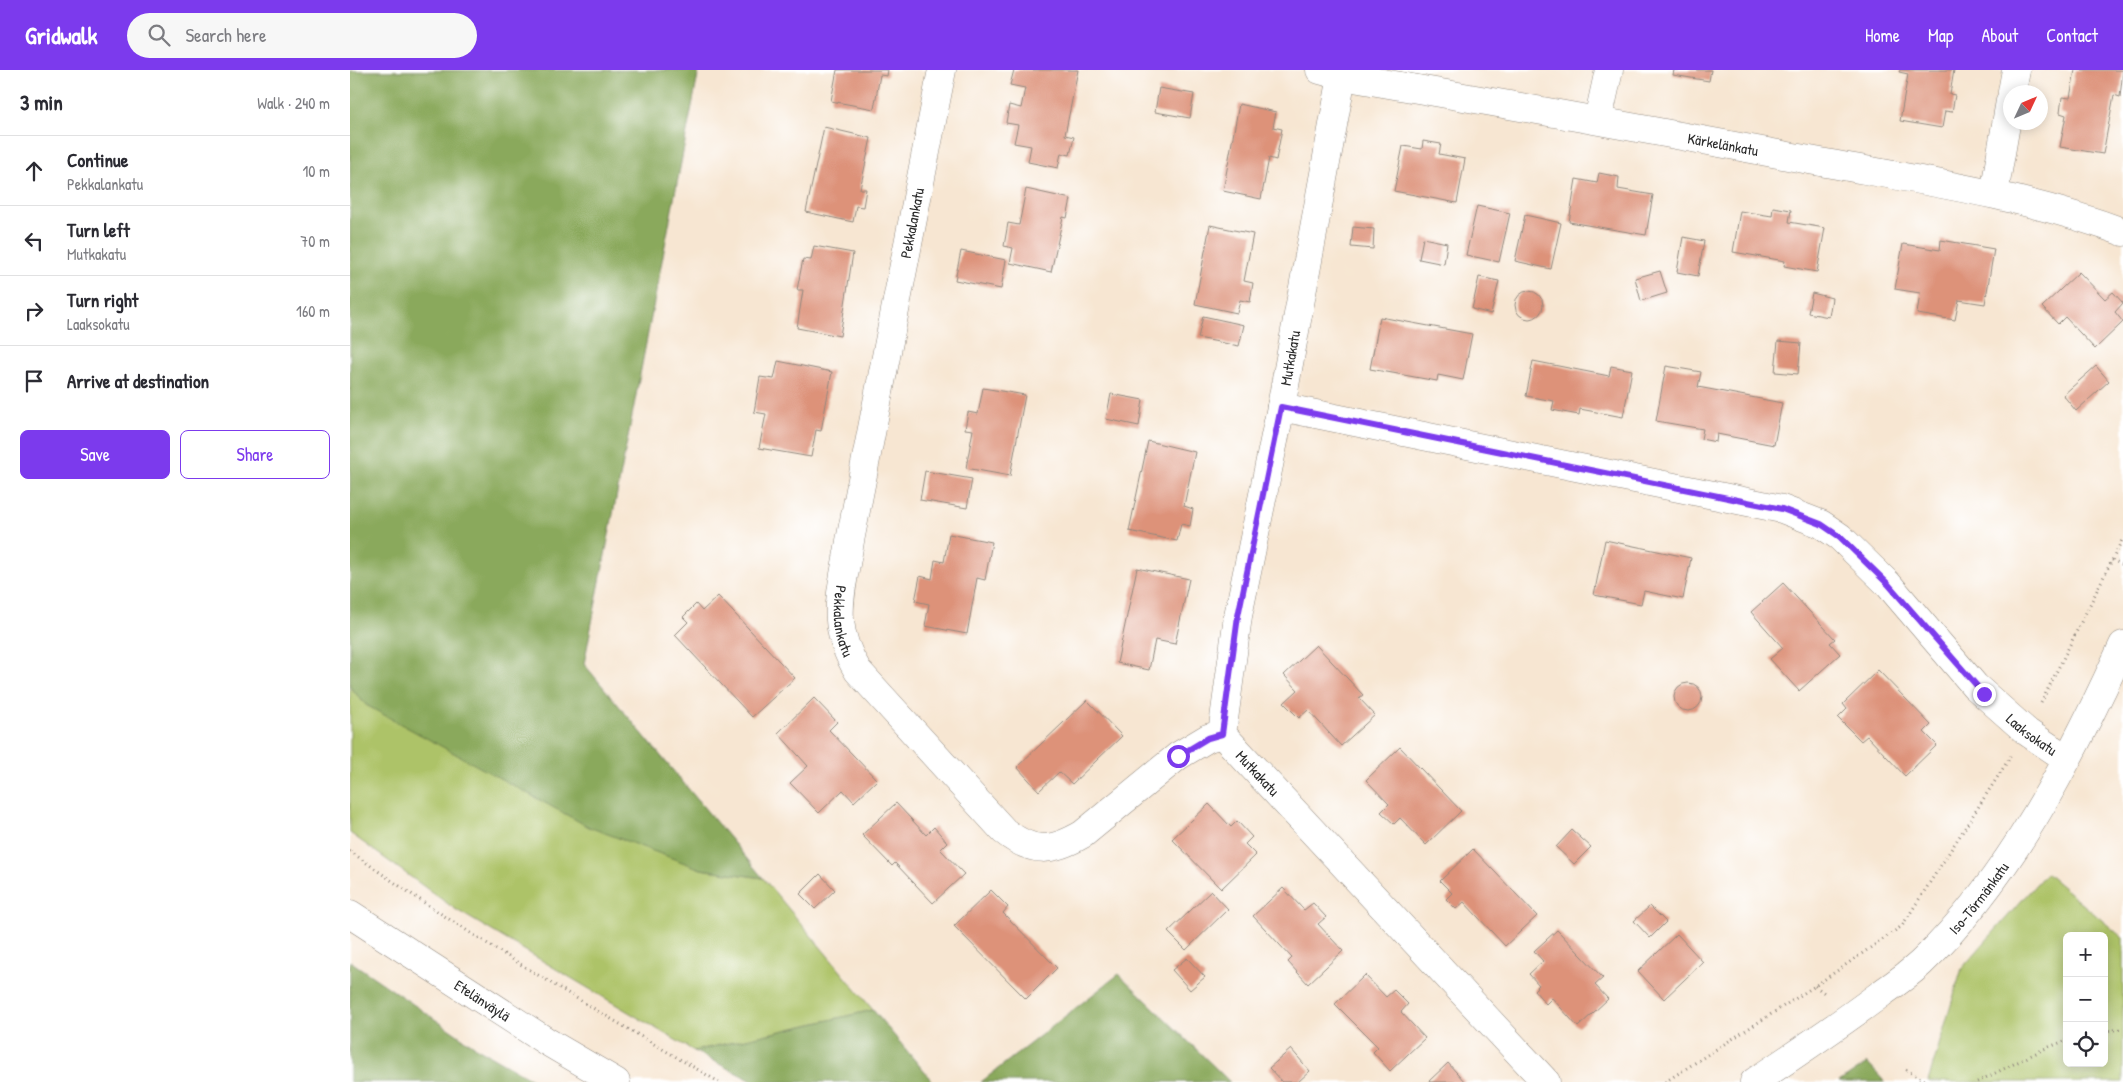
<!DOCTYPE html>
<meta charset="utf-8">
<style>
body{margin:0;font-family:"Patrick Hand",sans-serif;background:#f7f7f7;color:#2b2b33}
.controls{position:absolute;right:15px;bottom:15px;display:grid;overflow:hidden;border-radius:8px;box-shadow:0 2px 12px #0003}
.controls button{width:45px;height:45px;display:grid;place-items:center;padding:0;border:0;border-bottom:1px solid #e1e1e2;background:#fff;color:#2b2b33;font:25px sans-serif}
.compass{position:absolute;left:1653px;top:15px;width:45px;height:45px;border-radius:50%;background:#fff;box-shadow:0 2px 12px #0003;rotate:46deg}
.stop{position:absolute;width:15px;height:15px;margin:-11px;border:4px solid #7c3aed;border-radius:50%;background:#fff}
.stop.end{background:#7c3aed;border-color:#fff;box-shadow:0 1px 5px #0008}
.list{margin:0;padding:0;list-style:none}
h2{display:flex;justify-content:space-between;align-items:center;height:65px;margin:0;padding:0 20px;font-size:21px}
h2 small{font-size:16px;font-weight:400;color:#7c7c81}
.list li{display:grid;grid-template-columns:32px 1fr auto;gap:15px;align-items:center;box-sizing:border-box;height:70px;padding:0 20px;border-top:1px solid #e1e1e2}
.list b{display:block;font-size:19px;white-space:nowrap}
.list p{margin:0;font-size:16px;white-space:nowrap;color:#7c7c81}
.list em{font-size:16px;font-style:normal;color:#7c7c81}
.actions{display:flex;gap:10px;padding:15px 20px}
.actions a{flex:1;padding:11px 0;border:1px solid #7c3aed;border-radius:8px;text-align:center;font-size:18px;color:#7c3aed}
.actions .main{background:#7c3aed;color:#fff}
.icon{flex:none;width:28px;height:28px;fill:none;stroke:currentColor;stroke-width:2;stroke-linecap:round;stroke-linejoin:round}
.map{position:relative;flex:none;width:1773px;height:1012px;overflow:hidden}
header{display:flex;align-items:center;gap:30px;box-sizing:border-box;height:70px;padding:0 25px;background:#7c3aed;color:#fff}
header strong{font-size:24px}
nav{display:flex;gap:28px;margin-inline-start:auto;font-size:18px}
.search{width:350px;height:45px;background:#f7f7f7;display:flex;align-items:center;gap:12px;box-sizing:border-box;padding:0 18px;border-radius:28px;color:#7c7c81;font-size:19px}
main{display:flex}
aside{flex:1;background:#fff}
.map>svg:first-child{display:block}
.green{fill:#adc368;stroke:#6c774a;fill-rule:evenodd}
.forest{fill:#8aa95c;stroke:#5a6a44}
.building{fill:#dd9279}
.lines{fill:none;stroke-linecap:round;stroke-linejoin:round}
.minor-casing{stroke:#91887e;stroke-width:29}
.path{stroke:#91887e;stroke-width:3;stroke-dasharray:1 4;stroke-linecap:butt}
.minor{stroke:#fff;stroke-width:28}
.route{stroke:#7c3aed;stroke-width:6}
.labels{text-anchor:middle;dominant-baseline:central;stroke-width:4.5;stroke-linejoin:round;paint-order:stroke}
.street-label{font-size:15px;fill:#2b2b2b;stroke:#fff}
</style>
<header>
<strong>Gridwalk</strong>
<div class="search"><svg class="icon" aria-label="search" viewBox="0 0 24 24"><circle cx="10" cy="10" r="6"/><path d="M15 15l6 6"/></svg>Search here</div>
<nav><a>Home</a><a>Map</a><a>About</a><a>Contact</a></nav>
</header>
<main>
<aside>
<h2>3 min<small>Walk · 240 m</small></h2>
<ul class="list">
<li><svg class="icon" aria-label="ahead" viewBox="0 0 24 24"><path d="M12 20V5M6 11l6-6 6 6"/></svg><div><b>Continue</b><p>Pekkalankatu</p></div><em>10 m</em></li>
<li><svg class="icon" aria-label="left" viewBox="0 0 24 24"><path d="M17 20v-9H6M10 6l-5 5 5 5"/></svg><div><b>Turn left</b><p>Mutkakatu</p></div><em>70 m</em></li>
<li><svg class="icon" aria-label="right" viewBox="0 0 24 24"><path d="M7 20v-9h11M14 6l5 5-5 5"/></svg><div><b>Turn right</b><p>Laaksokatu</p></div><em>160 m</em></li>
<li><svg class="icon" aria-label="arrive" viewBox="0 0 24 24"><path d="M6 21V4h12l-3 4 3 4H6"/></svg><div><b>Arrive at destination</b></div></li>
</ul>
<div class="actions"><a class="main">Save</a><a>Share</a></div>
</aside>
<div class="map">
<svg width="1773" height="1012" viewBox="0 0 1773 1012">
<rect width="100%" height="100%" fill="#fff"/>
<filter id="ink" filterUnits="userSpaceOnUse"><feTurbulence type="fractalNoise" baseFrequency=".02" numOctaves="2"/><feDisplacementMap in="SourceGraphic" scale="10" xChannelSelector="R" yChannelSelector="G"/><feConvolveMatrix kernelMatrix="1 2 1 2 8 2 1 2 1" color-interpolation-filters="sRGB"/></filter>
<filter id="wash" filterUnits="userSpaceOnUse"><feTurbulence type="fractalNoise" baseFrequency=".0096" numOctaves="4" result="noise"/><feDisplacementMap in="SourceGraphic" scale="20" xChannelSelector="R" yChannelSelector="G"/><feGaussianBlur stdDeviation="1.12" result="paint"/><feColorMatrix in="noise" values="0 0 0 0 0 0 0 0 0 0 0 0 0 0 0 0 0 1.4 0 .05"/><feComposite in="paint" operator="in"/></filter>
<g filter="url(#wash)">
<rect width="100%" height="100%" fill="#f7e6d2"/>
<g class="green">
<polygon points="0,617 16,635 351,799 413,808 523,940 344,981 105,839 0,763"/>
<path d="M1696,803L1773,868V1012H1578L1612,898ZM1717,866H1754V993H1717Z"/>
</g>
<g class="forest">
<polygon points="349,0 234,594 413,808 351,799 239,757 16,635 0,617 0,1"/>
<polygon points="0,891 127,978 187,1012 0,1012"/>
<polygon points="769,904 880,1012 631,1012"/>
<polygon points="523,940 583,1012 404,1012 344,981"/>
<polygon points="1517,993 1535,1012 1489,1012"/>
</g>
<g id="blocks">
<g class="building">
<polygon points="487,0 538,0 537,6 530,5 524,39 481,31"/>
<polygon points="664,0 728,0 715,65 724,67 720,85 711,83 708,98 678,92 681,76 664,73 668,55 656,53 659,35 671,38 675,18 660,15"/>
<polygon points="1324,0 1361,0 1359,11 1323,5"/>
<polygon points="1550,0 1604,0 1600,24 1605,25 1602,42 1595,41 1592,58 1550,51 1558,4 1549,2"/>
<polygon points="1725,0 1773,0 1770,27 1764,25 1753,84 1710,77 1716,45 1710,43 1712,27 1720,28"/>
<polygon points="809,18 844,24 840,48 805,42"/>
<polygon points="889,34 926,42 923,57 932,59 926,90 919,88 911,129 873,121"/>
<polygon points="474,57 521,68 510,119 516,119 513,137 506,136 503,152 456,142"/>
<polygon points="1073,71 1091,74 1089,84 1115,89 1107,133 1044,121 1053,76 1072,79"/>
<polygon points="1249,103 1269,107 1268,119 1303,125 1296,165 1219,152 1226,109 1247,113"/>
<polygon points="676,119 721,129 717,148 713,147 701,202 660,193 663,178 654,176 658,153 669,155"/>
<polygon points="1127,136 1160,143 1149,192 1116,185"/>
<polygon points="1423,137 1441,140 1439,152 1475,158 1467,202 1434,196 1435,191 1383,182 1390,141 1422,146"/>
<polygon points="1175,145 1211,153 1201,199 1165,191"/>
<polygon points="860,155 903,164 894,211 903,213 900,232 890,230 887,243 845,234"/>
<polygon points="1003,157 1024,159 1023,179 1001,177"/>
<polygon points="1333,167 1354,171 1348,206 1327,202"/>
<polygon points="1073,168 1097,173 1094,194 1069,189"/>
<polygon points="1591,170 1644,179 1635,234 1609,230 1605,250 1567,244 1570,223 1545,219 1553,174 1590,180"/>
<polygon points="464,176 503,183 490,266 447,258 453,220 447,220 453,189 461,190"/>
<polygon points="611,181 656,190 651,219 605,210"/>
<polygon points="1310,201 1317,223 1291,231 1285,208"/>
<polygon points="1729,202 1755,229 1763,222 1773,233 1765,242 1773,252 1745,279 1715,247 1708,254 1692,237"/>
<polygon points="1129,207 1149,211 1141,244 1122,239"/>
<circle cx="1179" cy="235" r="14"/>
<polygon points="1462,223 1482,228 1479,247 1458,243"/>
<polygon points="853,246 894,255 889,276 848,268"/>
<polygon points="1030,247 1122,264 1113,310 1088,305 1087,311 1020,299"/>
<polygon points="1428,271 1451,273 1448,304 1425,302"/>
<polygon points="428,291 482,302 471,361 466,360 461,387 409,378 416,344 404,342 410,307 424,309"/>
<polygon points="1183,291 1259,306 1261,296 1282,300 1273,347 1230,339 1229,345 1202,340 1204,331 1176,326"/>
<polygon points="1316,296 1351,302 1348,317 1432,333 1424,375 1367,364 1366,372 1351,369 1353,359 1306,351"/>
<polygon points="1746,296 1759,311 1726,341 1713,325"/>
<polygon points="633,318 675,325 660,406 616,398 623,360 615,359 618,342 628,344"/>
<polygon points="761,324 793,330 789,356 756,349"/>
<polygon points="798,371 845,382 834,436 843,439 840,456 831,454 827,471 779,461"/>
<polygon points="575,401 622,409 617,438 570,430"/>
<polygon points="599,464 642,472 635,510 627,508 617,564 575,556 579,534 565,531 570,506 582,509 585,490 594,492"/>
<polygon points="1255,470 1341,488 1333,529 1294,521 1291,534 1244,525"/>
<polygon points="787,498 839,509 825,574 805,570 799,600 767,593"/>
<polygon points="1433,513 1485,569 1480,573 1490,584 1449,621 1420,589 1433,578 1401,542"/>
<polygon points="368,526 445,608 402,647 325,565 338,552 333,547 346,534 352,541"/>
<polygon points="966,575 1013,625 1009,628 1025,645 991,676 958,640 949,648 934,633 948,620 934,605"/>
<polygon points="1528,600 1581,655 1574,662 1587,675 1555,706 1517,666 1511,671 1488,648 1497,639 1493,634"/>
<circle cx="1338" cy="627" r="14"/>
<polygon points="464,628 487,652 479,660 527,710 504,732 493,720 469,743 440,713 458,696 428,663"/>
<polygon points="737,630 772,666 722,714 709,702 689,721 667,697"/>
<polygon points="1050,677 1111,741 1076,775 1050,748 1044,754 1031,742 1039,734 1016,710"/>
<polygon points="546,733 576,765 584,757 597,772 590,779 614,804 583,833 545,793 542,796 512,765"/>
<polygon points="859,734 881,757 887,751 902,767 895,774 906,785 871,819 822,769"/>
<polygon points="1222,760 1241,777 1224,794 1206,777"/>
<polygon points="1123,779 1187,846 1155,876 1114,832 1106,839 1096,829 1102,823 1090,811"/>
<polygon points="470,804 485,820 465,839 450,824"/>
<polygon points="933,818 954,840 963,833 976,847 968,854 993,881 958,914 938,892 942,888 903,846"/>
<polygon points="641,820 658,837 653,843 707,898 676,929 604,856"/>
<polygon points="861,821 878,839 836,880 818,862"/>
<polygon points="1300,836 1316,852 1300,868 1284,851"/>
<polygon points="1207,860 1253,908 1245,915 1258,929 1228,957 1202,928 1196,934 1184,920 1189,915 1179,904 1193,891 1184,881"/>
<polygon points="1327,864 1353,892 1314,929 1288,901"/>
<polygon points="837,888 855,907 840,920 822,900"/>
<polygon points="1015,905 1036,927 1044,920 1058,934 1051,942 1075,968 1040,1001 1023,982 1028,977 985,934"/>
<polygon points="941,979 960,1001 948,1012 932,1012 919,998"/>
<polygon points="1098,993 1115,1012 1078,1012"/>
</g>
</g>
</g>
<g filter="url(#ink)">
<use href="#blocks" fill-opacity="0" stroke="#91887e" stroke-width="1"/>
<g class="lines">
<g class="minor-casing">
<g id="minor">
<path id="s1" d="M592,0L500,471C492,523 478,553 508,601L654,761C683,784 702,782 733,764L828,686L858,668L872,664"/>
<path id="s2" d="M970,0L992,6C1150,33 1307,61 1465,91C1568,110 1674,125 1773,162"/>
<path id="s3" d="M992,6L931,337L888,546L872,664L1196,1012"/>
<polyline points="1662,22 1666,0"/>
<polyline points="1248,50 1259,0"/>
<polyline points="1644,124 1660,31"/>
<path id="s4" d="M931,337L1432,439L1471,454L1490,467L1538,514L1625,616L1677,662L1717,689"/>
<path id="s5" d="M0,844L196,971L266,1012"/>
<path id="s6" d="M1404,1012C1447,983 1490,955 1532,923C1545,914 1559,904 1571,893C1660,808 1722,687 1773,575"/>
</g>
</g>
<g class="path">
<polyline points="1762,490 1773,495"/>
<polyline points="1691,633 1773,468"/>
<path d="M0,781C117,866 244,939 369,1012"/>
<polyline points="1465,916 1477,925"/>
<polyline points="1754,961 1773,959"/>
<polyline points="1556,1000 1578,1012"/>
<polyline points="1315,1012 1465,916 1552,856 1661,686"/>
<polyline points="1627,1012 1694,979 1717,970"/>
</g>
<use href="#minor" class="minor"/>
</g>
</g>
<g class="lines" filter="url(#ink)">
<polyline class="route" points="828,686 858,668 872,664 888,546 931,337 1432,439 1471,454 1490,467 1538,514 1634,624"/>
</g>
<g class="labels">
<g class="street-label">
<text stroke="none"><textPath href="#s2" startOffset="410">Kärkelänkatu</textPath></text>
<text transform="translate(562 153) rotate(-79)">Pekkalankatu</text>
<text transform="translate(940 288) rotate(-80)">Mutkakatu</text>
<text stroke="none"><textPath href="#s1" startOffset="561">Pekkalankatu</textPath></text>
<text stroke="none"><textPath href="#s4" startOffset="852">Laaksokatu</textPath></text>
<text stroke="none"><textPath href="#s3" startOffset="722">Mutkakatu</textPath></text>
<text stroke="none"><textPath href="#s6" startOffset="292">Iso-Törmänkatu</textPath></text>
<text stroke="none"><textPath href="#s5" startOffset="158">Etelänväylä</textPath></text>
</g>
</g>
</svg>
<div class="controls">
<button>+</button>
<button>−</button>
<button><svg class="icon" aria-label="locate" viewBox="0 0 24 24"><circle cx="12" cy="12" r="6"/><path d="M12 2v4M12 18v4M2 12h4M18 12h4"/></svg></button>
</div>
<svg class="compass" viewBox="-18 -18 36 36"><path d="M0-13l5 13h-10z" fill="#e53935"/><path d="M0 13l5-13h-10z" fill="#7c7c81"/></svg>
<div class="stop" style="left:828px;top:686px"></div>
<div class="stop end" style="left:1634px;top:624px"></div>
</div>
</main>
